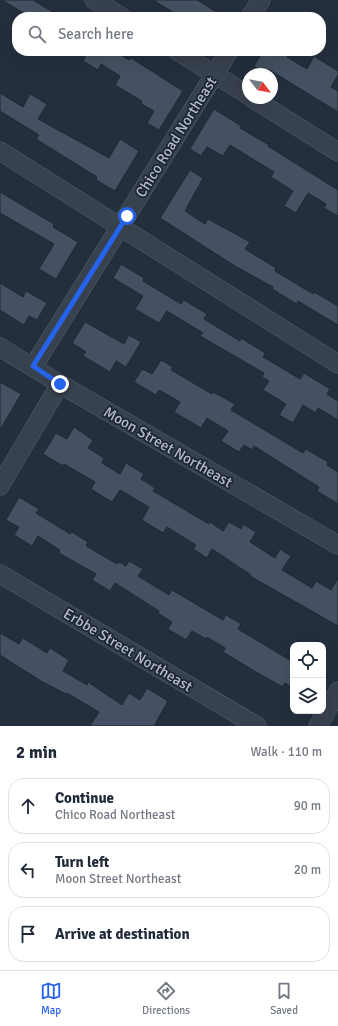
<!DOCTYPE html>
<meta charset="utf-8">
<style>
body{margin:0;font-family:Signika,sans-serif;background:#f6f6f7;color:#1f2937}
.controls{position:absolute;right:12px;bottom:12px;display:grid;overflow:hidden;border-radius:8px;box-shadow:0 4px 16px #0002}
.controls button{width:36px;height:36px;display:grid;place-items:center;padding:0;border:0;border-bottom:1px solid #e0e1e3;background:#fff;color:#1f2937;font:20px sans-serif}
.compass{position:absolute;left:242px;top:68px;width:36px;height:36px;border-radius:50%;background:#fff;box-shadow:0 4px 16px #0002;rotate:121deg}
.stop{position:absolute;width:12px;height:12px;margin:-9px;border:3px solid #2563eb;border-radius:50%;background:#fff}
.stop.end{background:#2563eb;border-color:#fff;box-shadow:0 1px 4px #0008}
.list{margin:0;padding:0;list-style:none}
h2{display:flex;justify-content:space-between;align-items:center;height:52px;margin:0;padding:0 16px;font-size:17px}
h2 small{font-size:13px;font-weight:400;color:#747a83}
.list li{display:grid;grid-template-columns:26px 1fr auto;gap:12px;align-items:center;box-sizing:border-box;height:56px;margin:0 8px 8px;padding:0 8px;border:1px solid #e0e1e3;border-radius:16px}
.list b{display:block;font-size:15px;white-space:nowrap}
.list p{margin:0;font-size:13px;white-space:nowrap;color:#747a83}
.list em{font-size:13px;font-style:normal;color:#747a83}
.icon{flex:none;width:22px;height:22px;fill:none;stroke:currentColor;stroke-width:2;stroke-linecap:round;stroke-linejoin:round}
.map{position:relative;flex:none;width:338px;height:726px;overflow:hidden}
.search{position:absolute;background:#fff;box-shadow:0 4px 16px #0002;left:12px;right:12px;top:12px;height:44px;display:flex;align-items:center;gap:10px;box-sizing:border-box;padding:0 14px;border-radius:16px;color:#747a83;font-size:15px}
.sheet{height:244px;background:#fff}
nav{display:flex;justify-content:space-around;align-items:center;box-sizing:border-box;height:56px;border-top:1px solid #e0e1e3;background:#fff;font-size:11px;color:#747a83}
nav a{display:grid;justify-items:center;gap:2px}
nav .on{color:#2563eb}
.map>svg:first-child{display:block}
.building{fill:#455162;stroke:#1f2835}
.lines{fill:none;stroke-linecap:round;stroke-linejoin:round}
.minor-casing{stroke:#565f6c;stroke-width:19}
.minor{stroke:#38414e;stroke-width:18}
.route{stroke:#2563eb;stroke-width:5}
.labels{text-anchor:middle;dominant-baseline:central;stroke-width:3.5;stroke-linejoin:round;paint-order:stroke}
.street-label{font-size:15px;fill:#b4bcc9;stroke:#1d2633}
</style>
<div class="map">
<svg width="338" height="726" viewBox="0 0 338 726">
<rect width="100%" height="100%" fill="#242f3e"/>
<g class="building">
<polygon points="2,0 33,0 61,17 30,17"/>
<polygon points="153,0 197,0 225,17 181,17"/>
<polygon points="88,51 114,51 129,60 131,58 183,91 159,130 147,123 154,111 141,104 142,101 115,85 120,76 101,64 98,70 83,61"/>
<polygon points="263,51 290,51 287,57 307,69 314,56 338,71 338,75 331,87 338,91 338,112 268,69 266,73 254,66"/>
<polygon points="0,93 23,107 30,94 47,104 38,119 109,158 120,139 139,151 115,191 96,180 97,177 36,139 39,135 0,111"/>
<polygon points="214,109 241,126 240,128 269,145 268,146 338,190 338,216 324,208 326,204 308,193 296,213 284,206 293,191 271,177 274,172 230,145 223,156 207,147 201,156 190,149"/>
<polygon points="190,170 203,178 185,211 205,224 208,219 250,242 245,249 276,268 275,271 313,294 314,292 338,306 338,325 298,301 297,304 272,289 273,287 235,266 160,218"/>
<polygon points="0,192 54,224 53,227 78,242 56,279 39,269 54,244 0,213"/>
<polygon points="121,264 144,278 143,281 181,304 184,300 207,314 204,319 240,341 241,338 265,353 263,357 300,379 304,373 330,389 327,394 338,401 338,420 318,408 316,413 303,405 293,423 279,415 286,404 263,390 269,381 262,377 264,373 200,336 203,333 167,311 159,323 135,309 143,296 113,278"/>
<polygon points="0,283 23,297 26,291 47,303 37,320 29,316 24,325 0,310"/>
<polygon points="85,322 124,344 129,335 141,342 126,367 116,361 110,372 83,356 86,352 72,343"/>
<polygon points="161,360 173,367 171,370 212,394 213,392 235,404 231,410 303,453 306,449 328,462 327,465 338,472 338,504 317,491 319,487 254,446 252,450 244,445 239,452 221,441 228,431 207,418 201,428 174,412 180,402 159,390 156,395 134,382 142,369 152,374"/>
<polygon points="0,382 21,394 0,430"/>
<polygon points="74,427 93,440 88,448 104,458 102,463 120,474 126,463 144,474 141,479 155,488 153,491 209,524 210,522 223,531 229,522 241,529 243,524 256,532 250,542 275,558 280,549 291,556 282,570 312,588 316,581 331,590 338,578 338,626 250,576 251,575 212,549 207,558 193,549 196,545 167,527 163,533 142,520 149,507 120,490 112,502 91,489 95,482 64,464 63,466 43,454 56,433 67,439"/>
<polygon points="19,497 39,509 36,513 70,534 72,532 88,542 86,546 117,564 119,562 126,566 129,561 143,569 138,576 169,595 172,590 223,620 226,615 241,624 238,629 293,662 293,688 285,683 283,687 256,672 223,652 225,648 207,637 206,639 192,631 186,640 168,629 172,622 158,613 159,611 115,583 110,591 92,580 96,574 59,553 60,550 38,536 32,546 14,535 19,527 6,520"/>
<polygon points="0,633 19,644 23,638 47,653 50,648 69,660 63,671 87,685 88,682 122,705 129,693 140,700 147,688 168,701 154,726 90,726 99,712 67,693 66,694 41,681 0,655"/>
</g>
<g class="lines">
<g class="minor-casing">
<g id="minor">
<polyline points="94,0 122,17"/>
<polyline points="250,17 261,0"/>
<polyline points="177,51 248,95"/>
<polyline points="252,98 338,152"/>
<polyline points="0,151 338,364"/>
<polyline points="0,347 60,384 338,545"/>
<polyline points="33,367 229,51"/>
<polyline points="0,486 60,384"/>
<polyline points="0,574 257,726"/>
<polyline points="318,726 338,691"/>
</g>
</g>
<use href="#minor" class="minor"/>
</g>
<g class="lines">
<polyline class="route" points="60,384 33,366 127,216"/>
</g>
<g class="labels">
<g class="street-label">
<text transform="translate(176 137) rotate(-58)">Chico Road Northeast</text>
<text transform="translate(168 447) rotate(30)">Moon Street Northeast</text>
<text transform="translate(128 650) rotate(31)">Erbbe Street Northeast</text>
</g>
</g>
</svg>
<div class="controls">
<button><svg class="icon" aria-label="locate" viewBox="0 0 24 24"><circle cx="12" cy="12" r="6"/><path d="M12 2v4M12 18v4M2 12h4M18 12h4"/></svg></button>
<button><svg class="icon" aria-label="layers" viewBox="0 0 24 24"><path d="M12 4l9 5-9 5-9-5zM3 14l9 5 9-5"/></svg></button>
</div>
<svg class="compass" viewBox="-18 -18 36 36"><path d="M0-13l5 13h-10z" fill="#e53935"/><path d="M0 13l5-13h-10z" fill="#747a83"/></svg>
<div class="stop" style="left:127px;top:216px"></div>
<div class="stop end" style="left:60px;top:384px"></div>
<div class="search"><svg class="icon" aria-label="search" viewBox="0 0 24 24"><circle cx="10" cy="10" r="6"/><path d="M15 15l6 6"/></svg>Search here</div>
</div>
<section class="sheet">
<h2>2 min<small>Walk · 110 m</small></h2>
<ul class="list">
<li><svg class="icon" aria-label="ahead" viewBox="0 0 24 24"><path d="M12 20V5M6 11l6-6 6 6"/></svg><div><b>Continue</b><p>Chico Road Northeast</p></div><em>90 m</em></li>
<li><svg class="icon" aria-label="left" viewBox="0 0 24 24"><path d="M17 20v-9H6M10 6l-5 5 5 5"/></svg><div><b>Turn left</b><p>Moon Street Northeast</p></div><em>20 m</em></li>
<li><svg class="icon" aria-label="arrive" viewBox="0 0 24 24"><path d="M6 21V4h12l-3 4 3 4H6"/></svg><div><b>Arrive at destination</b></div></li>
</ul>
</section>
<nav>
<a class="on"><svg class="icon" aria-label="map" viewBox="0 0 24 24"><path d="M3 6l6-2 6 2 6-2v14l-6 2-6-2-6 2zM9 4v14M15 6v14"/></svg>Map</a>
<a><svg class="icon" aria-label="directions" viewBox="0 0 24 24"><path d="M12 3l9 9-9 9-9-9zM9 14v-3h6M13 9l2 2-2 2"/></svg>Directions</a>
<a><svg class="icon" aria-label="saved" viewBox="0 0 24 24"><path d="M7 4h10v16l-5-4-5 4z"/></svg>Saved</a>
</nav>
